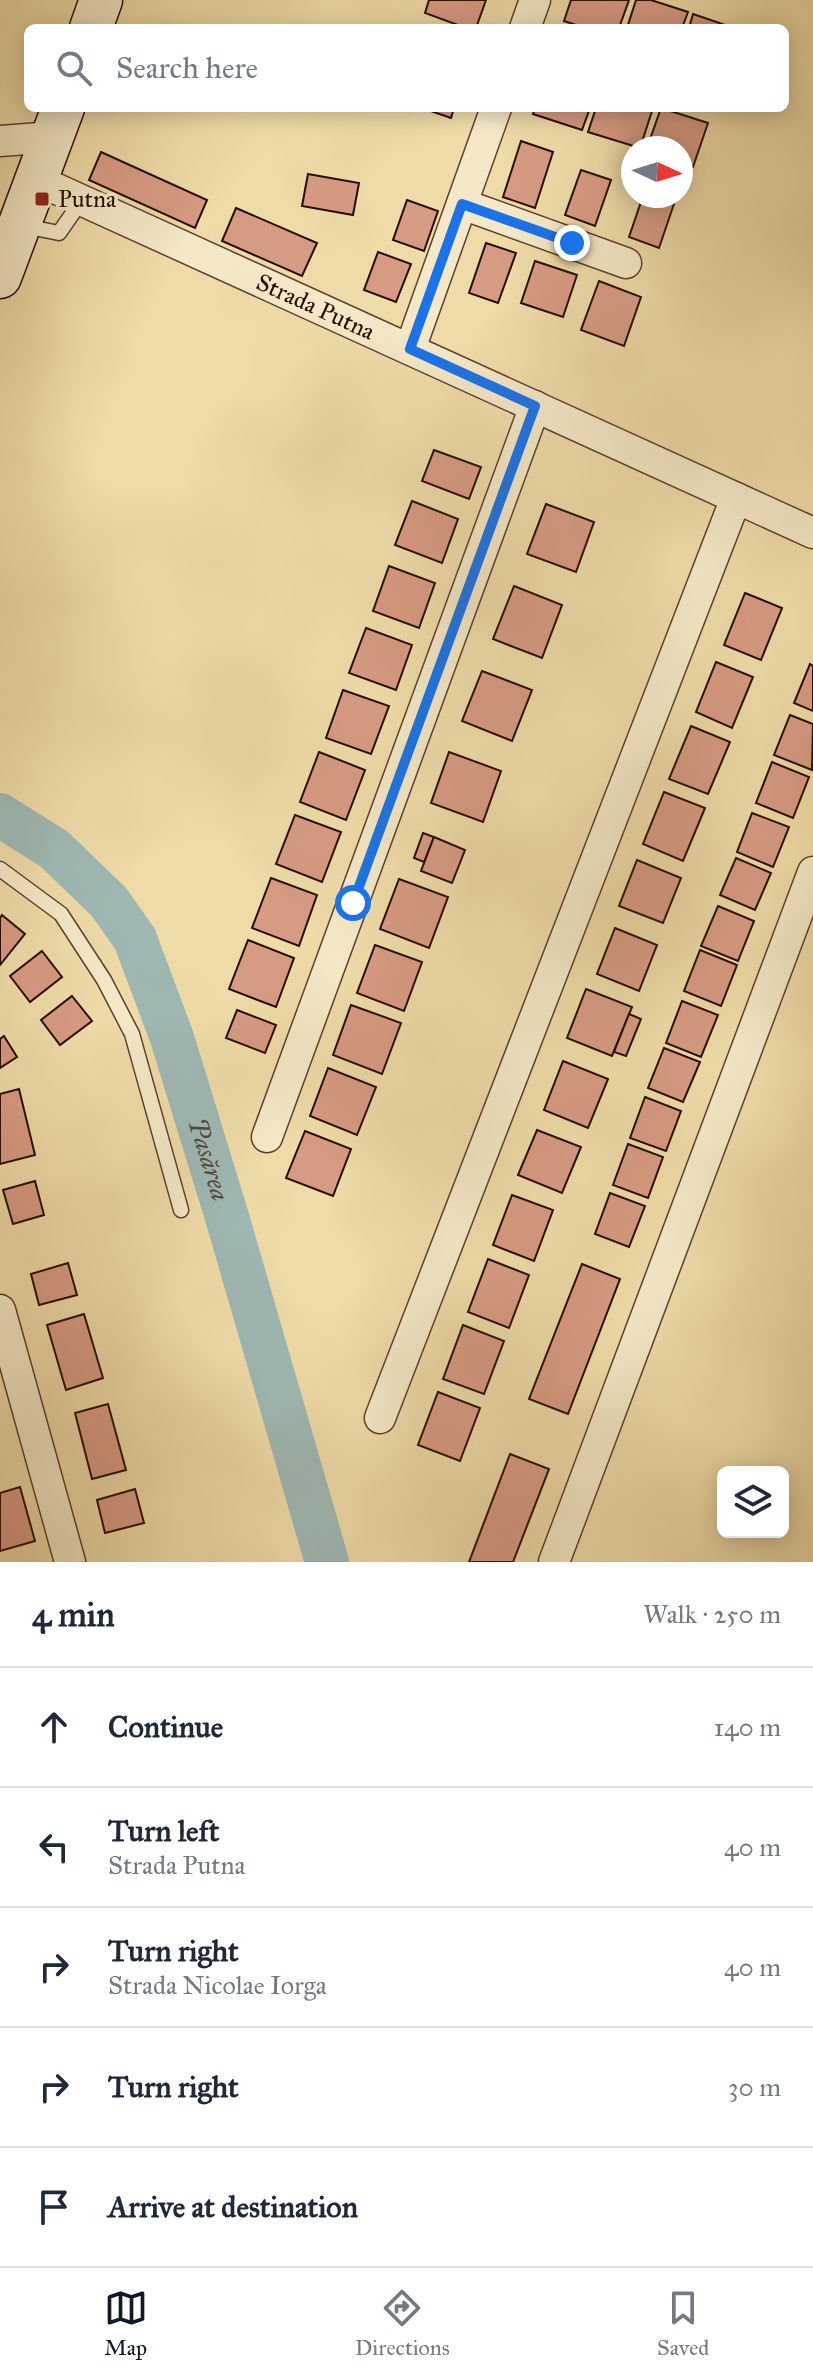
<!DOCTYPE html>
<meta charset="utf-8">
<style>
body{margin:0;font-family:"IM FELL Great Primer",serif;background:#f6f6f7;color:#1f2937}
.controls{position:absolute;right:24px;bottom:24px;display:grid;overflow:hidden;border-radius:12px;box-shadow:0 4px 20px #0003}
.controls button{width:72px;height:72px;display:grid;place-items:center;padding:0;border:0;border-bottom:2px solid #e0e1e3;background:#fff;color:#1f2937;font:40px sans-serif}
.compass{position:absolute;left:621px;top:136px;width:72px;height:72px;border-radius:50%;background:#fff;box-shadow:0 4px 20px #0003;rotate:94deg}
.stop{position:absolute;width:24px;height:24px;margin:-18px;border:6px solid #1a73e8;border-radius:50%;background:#fff}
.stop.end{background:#1a73e8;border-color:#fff;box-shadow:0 2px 8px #0008}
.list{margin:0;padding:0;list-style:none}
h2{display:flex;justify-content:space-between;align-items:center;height:104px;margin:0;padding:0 32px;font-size:34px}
h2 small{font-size:26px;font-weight:400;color:#747a83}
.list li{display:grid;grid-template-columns:52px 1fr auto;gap:24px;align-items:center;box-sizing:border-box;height:120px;padding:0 32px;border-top:2px solid #e0e1e3}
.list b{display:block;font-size:30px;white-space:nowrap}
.list p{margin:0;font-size:26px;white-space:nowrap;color:#747a83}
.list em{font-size:26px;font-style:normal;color:#747a83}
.icon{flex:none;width:44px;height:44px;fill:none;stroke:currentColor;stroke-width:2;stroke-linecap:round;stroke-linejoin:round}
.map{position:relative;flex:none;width:813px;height:1562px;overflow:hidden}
.search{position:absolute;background:#fff;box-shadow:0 4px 20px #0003;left:24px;right:24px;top:24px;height:88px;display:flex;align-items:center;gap:20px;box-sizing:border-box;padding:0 28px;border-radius:12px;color:#747a83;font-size:30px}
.sheet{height:704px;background:#fff}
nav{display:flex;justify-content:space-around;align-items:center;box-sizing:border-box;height:112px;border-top:2px solid #e0e1e3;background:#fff;font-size:22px;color:#747a83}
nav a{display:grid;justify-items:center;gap:4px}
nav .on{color:#111827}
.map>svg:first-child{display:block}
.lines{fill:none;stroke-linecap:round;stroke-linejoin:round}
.river{stroke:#9eb8b3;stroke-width:44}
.building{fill:#d69b83;stroke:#280d03;stroke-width:2}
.service-casing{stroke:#5a402c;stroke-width:17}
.minor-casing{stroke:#5a402c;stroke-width:33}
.secondary-casing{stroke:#280d03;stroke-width:45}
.service{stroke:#f4e8c6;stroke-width:14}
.minor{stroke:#f4e8c6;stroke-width:30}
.secondary{stroke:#f4e8c6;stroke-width:42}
.route{stroke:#1a73e8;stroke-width:10}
.poi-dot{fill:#8f2418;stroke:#f4e8c6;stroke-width:3}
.labels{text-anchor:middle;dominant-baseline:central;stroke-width:7;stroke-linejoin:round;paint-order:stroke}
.poi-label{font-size:24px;fill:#280d03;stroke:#f4e8c6;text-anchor:start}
.street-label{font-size:24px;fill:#280d03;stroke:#f4e8c6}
.water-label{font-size:26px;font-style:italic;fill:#514941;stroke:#f4e8c6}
</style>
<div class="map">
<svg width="813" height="1562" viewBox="0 0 813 1562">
<rect width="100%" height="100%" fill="#eedba8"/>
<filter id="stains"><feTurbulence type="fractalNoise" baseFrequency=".0025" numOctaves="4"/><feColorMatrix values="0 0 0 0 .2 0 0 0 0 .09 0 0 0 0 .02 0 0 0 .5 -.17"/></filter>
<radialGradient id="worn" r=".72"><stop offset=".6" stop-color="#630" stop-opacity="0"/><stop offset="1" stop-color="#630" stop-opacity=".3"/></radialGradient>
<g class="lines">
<path class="river" id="s1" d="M0,815L54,849L109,902L135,939L172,1038L227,1217L327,1562"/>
</g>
<g class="building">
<polygon points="429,0 486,0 476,28 466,28 425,13"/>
<polygon points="571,0 629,0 619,28 585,28 564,21"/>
<polygon points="636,0 651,0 688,12 682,28 627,28"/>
<polygon points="693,14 734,28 689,28"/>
<polygon points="422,108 454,108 451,118"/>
<polygon points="535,108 590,108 582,130 533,114"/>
<polygon points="596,108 653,108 640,148 588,132"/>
<polygon points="661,108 708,123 693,167 681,163 681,148 647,148"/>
<polygon points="521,141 553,152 535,208 503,197"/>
<polygon points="101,152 207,200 195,228 89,180"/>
<polygon points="581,170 611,180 595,226 565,215"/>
<polygon points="308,174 359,183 353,215 302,206"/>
<polygon points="643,196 659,196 675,201 659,248 629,237"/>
<polygon points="407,200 438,211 424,251 393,240"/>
<polygon points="236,208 317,243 302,276 222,241"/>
<polygon points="486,243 516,253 498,303 469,293"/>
<polygon points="378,252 411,264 396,302 364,290"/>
<polygon points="535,261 577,275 563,317 521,303"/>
<polygon points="599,281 641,297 624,346 581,330"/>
<polygon points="434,450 481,467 469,499 422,481"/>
<polygon points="412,501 458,519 442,563 395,545"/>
<polygon points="546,504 594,522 576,572 527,554"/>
<polygon points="389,566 435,583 419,628 373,611"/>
<polygon points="514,586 562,605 542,658 493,639"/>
<polygon points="745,593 782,608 761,660 724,645"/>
<polygon points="366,628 412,645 396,690 349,673"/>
<polygon points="716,662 753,677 732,728 696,712"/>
<polygon points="810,664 813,666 813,711 794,703"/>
<polygon points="482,671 532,690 512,741 462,721"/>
<polygon points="343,690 389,706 371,754 326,738"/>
<polygon points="790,715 813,724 812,770 774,755"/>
<polygon points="691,726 730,742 708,794 669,779"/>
<polygon points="319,752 365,770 346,820 300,802"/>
<polygon points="449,752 501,771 483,822 431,803"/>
<polygon points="772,762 809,777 793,818 756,803"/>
<polygon points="664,792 705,808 683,861 643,844"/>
<polygon points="752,813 789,827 773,867 737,852"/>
<polygon points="295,815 341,832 322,882 276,864"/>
<polygon points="423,833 434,837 424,862 414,858"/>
<polygon points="434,837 465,850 452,883 421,871"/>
<polygon points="736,858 771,873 755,910 720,895"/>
<polygon points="637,860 681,878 663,923 619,906"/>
<polygon points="271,878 317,895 299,946 252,928"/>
<polygon points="399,879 448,897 429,948 380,929"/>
<polygon points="718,906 754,921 738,961 701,946"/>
<polygon points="2,915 25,934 0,965 0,918"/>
<polygon points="615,928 657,945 639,991 597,974"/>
<polygon points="248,940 294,958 276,1007 229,989"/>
<polygon points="375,945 422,962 404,1011 357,993"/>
<polygon points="700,950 737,965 721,1006 684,991"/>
<polygon points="42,951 62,977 30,1002 10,976"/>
<polygon points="586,989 632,1007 612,1056 567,1038"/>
<polygon points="72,996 92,1021 60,1045 41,1020"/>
<polygon points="682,1001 718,1015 701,1057 666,1043"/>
<polygon points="351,1005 401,1023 382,1074 333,1055"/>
<polygon points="237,1010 276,1025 265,1053 226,1038"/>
<polygon points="629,1014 641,1019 626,1056 614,1052"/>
<polygon points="4,1036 17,1057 0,1068 0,1039"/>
<polygon points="664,1048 700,1062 683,1102 648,1088"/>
<polygon points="563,1061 608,1079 588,1128 544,1110"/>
<polygon points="328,1068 376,1087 357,1135 310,1116"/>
<polygon points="19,1089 35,1155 0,1164 0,1094"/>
<polygon points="645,1097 681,1111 666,1151 630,1138"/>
<polygon points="537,1130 581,1147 562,1193 518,1175"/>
<polygon points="305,1131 351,1149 333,1196 286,1178"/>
<polygon points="628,1144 663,1157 648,1198 613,1185"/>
<polygon points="35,1181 44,1215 13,1224 3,1190"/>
<polygon points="610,1193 645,1206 629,1247 595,1234"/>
<polygon points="512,1195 553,1210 534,1261 493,1245"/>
<polygon points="488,1259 529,1275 509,1328 468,1312"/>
<polygon points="68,1263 77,1295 39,1305 31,1274"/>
<polygon points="582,1264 620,1279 568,1414 529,1399"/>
<polygon points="84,1314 103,1378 66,1390 47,1325"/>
<polygon points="463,1325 504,1341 484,1394 443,1379"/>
<polygon points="438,1392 480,1408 460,1461 418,1445"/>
<polygon points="108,1404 126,1470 92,1479 75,1413"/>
<polygon points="510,1454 549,1469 513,1562 469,1562"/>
<polygon points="20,1487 35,1541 0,1551 0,1493"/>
<polygon points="135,1489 144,1523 105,1533 97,1500"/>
</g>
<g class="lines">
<g class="service-casing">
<g id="service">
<polyline points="24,226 59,233 82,200"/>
<polyline points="0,869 61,914 104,980 132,1034 181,1210"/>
</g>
</g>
<g class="minor-casing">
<g id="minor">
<polyline points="525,28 535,0"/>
<polyline points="0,141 53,137"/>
<path id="s2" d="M37,180L813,533"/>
<polyline points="462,204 626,263"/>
<polyline points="410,349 496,108"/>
<polyline points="267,1137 535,406"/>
<polyline points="0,1310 70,1562"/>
<polyline points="380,1418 736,498"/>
<polyline points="554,1562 813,872"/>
</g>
</g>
<g class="secondary-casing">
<g id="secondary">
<polyline points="91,28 101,0"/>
<polyline points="0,277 63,108"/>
</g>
</g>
<use href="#service" class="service"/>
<use href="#minor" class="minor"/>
<use href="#secondary" class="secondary"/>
</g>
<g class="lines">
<polyline class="route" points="353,903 535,406 410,349 462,204 572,243"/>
</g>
<rect class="poi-dot" x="34" y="191" width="16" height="16" rx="4"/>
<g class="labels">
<g class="poi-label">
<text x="58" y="199">Putna</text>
</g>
<g class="street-label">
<text stroke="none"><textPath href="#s2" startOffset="306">Strada Putna</textPath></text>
</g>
<g class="water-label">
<text stroke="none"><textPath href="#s1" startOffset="418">Pasărea</textPath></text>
</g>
</g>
<rect width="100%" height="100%" filter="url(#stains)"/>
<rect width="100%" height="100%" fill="url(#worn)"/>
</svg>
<div class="controls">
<button><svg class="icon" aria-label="layers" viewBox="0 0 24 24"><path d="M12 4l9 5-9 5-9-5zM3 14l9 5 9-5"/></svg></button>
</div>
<svg class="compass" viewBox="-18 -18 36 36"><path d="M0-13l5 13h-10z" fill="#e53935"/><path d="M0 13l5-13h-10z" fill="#747a83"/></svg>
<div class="stop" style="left:353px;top:903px"></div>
<div class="stop end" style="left:572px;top:243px"></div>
<div class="search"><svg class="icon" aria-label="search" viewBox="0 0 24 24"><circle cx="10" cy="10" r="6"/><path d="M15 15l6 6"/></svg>Search here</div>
</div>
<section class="sheet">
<h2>4 min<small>Walk · 250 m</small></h2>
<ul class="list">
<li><svg class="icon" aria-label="ahead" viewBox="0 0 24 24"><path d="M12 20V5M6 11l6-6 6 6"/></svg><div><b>Continue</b></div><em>140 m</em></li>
<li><svg class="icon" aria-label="left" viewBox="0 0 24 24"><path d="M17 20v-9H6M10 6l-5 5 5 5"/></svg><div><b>Turn left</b><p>Strada Putna</p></div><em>40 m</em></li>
<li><svg class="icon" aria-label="right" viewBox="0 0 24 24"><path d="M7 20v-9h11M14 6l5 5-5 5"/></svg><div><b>Turn right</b><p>Strada Nicolae Iorga</p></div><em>40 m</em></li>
<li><svg class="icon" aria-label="right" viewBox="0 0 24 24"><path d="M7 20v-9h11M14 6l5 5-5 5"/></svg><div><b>Turn right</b></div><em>30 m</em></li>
<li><svg class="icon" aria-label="arrive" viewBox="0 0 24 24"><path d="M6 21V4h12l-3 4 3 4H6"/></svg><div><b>Arrive at destination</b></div></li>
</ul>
</section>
<nav>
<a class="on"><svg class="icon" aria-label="map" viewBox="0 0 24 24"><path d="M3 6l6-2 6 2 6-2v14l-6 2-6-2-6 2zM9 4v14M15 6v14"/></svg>Map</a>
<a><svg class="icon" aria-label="directions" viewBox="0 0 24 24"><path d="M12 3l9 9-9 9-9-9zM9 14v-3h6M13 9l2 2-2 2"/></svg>Directions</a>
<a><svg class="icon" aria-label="saved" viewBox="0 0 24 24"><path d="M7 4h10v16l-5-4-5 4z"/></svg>Saved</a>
</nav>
